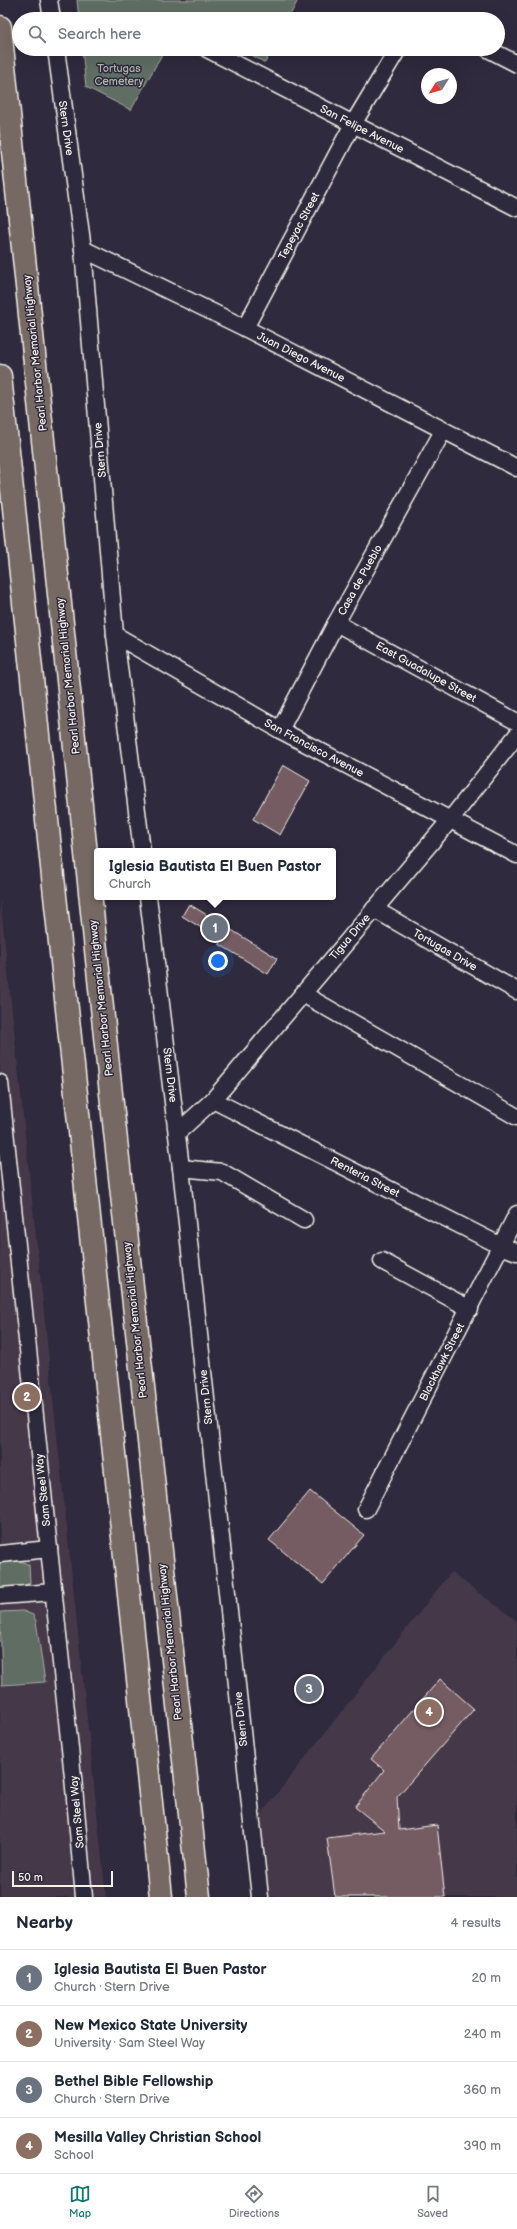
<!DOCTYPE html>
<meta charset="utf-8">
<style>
body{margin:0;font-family:"Balsamiq Sans",sans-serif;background:#f6f6f7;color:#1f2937}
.compass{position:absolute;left:421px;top:68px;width:36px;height:36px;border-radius:50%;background:#fff;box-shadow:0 4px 16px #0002;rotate:233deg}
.scale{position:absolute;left:12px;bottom:10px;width:101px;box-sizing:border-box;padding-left:4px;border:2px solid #f4f1e8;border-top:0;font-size:11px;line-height:14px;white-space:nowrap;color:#f4f1e8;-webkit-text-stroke:3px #2f2a3d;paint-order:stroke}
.you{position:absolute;left:218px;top:961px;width:14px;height:14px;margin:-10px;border:3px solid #fff;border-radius:50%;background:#1a73e8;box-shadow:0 0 0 6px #1a73e833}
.badge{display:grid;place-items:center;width:26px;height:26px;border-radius:50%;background:#0f766e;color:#fff;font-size:13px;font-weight:700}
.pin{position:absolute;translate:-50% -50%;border:2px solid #fff;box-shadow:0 1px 4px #0006}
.popup{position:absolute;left:94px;top:848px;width:242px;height:52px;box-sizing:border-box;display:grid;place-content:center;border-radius:4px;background:#fff;filter:drop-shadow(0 1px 3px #0005);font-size:13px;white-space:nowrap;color:#747a83}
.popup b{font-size:15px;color:#1f2937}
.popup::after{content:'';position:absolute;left:50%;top:100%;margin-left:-8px;border:8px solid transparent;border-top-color:#fff}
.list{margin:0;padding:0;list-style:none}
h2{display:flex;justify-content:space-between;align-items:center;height:52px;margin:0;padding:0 16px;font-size:17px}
h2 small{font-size:13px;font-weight:400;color:#747a83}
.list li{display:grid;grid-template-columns:26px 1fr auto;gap:12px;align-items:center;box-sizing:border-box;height:56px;padding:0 16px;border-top:1px solid #e0e1e3}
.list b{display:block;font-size:15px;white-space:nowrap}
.list p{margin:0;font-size:13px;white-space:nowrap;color:#747a83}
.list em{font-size:13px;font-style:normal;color:#747a83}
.icon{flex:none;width:22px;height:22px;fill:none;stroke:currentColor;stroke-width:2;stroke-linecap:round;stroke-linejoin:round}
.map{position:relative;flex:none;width:517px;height:1897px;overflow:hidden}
.search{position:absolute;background:#fff;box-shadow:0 4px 16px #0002;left:12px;right:12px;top:12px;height:44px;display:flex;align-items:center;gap:10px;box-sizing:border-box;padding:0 14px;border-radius:22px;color:#747a83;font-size:15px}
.sheet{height:276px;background:#fff}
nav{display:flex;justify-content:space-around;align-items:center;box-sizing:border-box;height:56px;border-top:1px solid #e0e1e3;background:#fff;font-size:11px;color:#747a83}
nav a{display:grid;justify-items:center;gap:2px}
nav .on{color:#0f766e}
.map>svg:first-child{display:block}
.built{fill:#443949}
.green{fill:#5f6d63;stroke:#aaafa6}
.building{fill:#745c64;stroke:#f4f1e8}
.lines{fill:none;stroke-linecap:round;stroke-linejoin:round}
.minor-casing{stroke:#f4f1e8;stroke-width:19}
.highway-casing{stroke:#f4f1e8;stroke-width:25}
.minor{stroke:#2f2a3d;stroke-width:16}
.highway{stroke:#766964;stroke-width:22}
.labels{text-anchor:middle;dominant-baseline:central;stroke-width:3;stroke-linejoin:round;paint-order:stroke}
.park-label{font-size:11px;fill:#b1b6ac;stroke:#2f2a3d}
.street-label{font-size:11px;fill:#f4f1e8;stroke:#2f2a3d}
</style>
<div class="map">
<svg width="517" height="1897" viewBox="0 0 517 1897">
<rect width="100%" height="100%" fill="#2f2a3d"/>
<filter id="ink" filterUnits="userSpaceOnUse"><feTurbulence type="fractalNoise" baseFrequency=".025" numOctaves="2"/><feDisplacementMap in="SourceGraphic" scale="8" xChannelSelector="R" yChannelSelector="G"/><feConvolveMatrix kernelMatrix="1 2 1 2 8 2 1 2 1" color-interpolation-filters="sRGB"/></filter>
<g filter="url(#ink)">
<g class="built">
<polygon points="0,898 106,1897 0,1897"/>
<polygon points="451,1572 517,1621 517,1897 267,1897 258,1818"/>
</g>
<g class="green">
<polygon points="77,0 298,0 288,19 192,19 184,15 181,19 79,19"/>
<polygon points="82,49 165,49 131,110 86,87"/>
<polygon points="242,49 272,49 265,63"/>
<polygon points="21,1561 29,1565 30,1583 23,1586 0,1588 0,1563"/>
<polygon points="23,1611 33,1615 36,1621 45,1682 2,1685 0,1612"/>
</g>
<g class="building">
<polygon points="283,765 310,781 280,835 253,819"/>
<polygon points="189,904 277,958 268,974 219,944 221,940 182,916"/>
<polygon points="310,1491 364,1535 323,1584 269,1540"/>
<polygon points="440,1679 474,1709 397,1797 399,1830 437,1825 445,1897 335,1897 327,1838 385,1831 355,1807 384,1770 371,1759"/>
</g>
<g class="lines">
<g class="minor-casing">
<g id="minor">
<polyline points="49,0 52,19"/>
<polyline points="56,49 83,249 115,635 142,851"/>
<polyline points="207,49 517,208"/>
<polyline points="488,49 517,64"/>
<polyline points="83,249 245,328 517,468"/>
<polyline points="245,328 353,124 398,49"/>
<polyline points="336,623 517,722"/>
<polyline points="115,635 280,730 517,855"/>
<polyline points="280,730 336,623 443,431"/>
<polyline points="148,897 181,1168 260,1897"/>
<polyline points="374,909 517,991"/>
<polyline points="303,994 517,1117"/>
<polyline points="0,1083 73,1777 84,1897"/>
<polyline points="213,1100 501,1246 517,1252"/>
<polyline points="177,1133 213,1100 450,820 517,735"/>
<polyline points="181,1168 222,1172 304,1220"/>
<polyline points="382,1261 470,1309"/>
<polyline points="366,1509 517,1214"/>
<polyline points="0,1554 49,1549"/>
<polyline points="0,1596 54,1592"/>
</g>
</g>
<g class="highway-casing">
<g id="highway">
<polyline points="0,27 113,1113 199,1897"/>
<polyline points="0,376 161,1897"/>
</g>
</g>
<use href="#minor" class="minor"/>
<use href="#highway" class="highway"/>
</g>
</g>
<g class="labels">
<g class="park-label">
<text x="119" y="68">Tortugas<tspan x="119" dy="13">Cemetery</tspan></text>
</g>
<g class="street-label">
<text transform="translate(66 128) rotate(82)">Stern Drive</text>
<text transform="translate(362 129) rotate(27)">San Felipe Avenue</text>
<text transform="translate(299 226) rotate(-62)">Tepeyac Street</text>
<text transform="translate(35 353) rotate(-96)">Pearl Harbor Memorial Highway</text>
<text transform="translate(301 357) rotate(27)">Juan Diego Avenue</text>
<text transform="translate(100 450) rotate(-95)">Stern Drive</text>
<text transform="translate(360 580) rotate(-61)">Casa de Pueblo</text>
<text transform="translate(426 672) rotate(29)">East Guadalupe Street</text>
<text transform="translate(68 676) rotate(-96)">Pearl Harbor Memorial Highway</text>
<text transform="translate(314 748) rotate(28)">San Francisco Avenue</text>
<text transform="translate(350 937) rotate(-50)">Tigua Drive</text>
<text transform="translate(445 950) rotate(30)">Tortugas Drive</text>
<text transform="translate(101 998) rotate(-96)">Pearl Harbor Memorial Highway</text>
<text transform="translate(170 1075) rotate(83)">Stern Drive</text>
<text transform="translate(365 1177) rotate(27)">Renteria Street</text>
<text transform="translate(135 1320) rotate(-96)">Pearl Harbor Memorial Highway</text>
<text transform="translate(442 1362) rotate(-63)">Blackhawk Street</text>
<text transform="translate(206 1397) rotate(-96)">Stern Drive</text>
<text transform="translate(43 1490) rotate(-96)">Sam Steel Way</text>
<text transform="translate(170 1642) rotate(-96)">Pearl Harbor Memorial Highway</text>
<text transform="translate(241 1719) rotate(-96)">Stern Drive</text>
<text transform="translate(77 1812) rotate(-95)">Sam Steel Way</text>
</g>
</g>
</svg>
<svg class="compass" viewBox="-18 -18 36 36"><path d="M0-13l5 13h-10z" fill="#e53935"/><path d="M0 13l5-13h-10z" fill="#747a83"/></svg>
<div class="scale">50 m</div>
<div class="you"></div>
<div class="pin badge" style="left:215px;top:928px;background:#6b7280">1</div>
<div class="popup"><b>Iglesia Bautista El Buen Pastor</b>Church</div>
<div class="pin badge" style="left:27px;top:1397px;background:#8d6e63">2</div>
<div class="pin badge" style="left:309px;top:1689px;background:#6b7280">3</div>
<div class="pin badge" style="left:429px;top:1712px;background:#8d6e63">4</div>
<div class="search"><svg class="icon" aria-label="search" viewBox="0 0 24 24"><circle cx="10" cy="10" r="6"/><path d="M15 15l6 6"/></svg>Search here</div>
</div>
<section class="sheet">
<h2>Nearby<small>4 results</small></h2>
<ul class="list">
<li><span class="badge" style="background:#6b7280">1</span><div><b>Iglesia Bautista El Buen Pastor</b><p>Church · Stern Drive</p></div><em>20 m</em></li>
<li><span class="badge" style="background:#8d6e63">2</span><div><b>New Mexico State University</b><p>University · Sam Steel Way</p></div><em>240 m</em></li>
<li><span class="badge" style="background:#6b7280">3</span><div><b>Bethel Bible Fellowship</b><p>Church · Stern Drive</p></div><em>360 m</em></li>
<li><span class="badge" style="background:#8d6e63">4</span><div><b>Mesilla Valley Christian School</b><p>School</p></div><em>390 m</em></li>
</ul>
</section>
<nav>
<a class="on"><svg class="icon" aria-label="map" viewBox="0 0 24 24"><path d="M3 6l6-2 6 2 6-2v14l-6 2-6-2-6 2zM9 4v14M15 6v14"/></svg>Map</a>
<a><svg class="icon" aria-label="directions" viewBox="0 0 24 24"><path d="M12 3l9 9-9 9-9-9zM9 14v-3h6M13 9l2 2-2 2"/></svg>Directions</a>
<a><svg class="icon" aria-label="saved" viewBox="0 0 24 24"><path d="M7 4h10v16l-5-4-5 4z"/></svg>Saved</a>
</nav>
